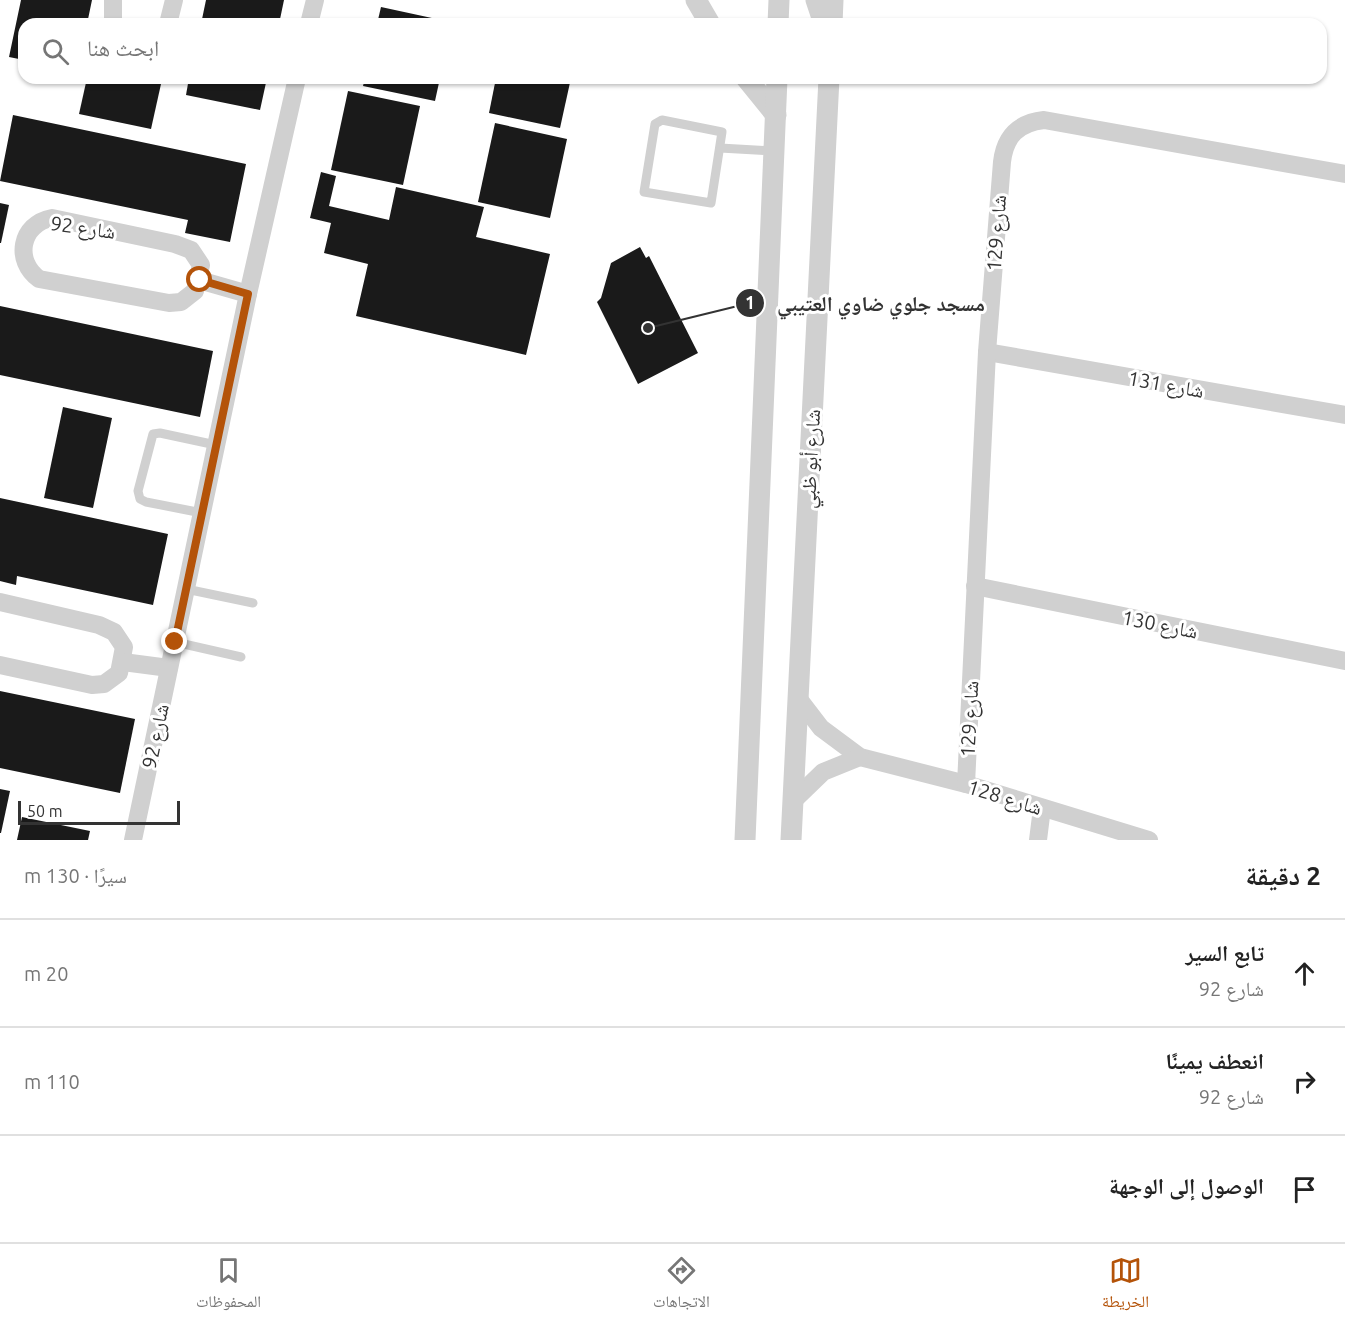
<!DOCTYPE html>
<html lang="ar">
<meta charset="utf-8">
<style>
body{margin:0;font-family:Ubuntu,"Noto Naskh Arabic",sans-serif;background:#f6f6f6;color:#222;direction:rtl}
.scale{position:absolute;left:18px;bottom:15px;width:162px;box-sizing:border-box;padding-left:6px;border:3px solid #333;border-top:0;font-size:16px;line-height:21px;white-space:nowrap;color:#333;-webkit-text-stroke:4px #fff;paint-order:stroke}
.stop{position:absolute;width:18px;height:18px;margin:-14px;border:4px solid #b45309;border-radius:50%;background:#fff}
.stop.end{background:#b45309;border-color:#fff;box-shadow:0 2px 6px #0008}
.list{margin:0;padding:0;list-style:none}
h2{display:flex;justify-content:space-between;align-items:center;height:78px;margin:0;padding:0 24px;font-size:26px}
h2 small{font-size:20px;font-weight:400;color:#767676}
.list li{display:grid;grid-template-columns:39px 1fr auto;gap:18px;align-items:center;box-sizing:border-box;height:108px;padding:0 24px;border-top:2px solid #e0e0e0}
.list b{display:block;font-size:22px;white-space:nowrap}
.list p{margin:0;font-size:20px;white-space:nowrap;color:#767676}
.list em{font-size:20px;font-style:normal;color:#767676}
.icon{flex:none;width:33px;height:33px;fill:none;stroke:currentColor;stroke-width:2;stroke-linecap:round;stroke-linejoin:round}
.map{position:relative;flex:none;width:1345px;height:840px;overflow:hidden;direction:ltr}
.search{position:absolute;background:#fff;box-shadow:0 2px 4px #0004;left:18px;right:18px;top:18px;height:66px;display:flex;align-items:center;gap:15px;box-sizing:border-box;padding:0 21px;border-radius:18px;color:#767676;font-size:22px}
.sheet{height:402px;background:#fff}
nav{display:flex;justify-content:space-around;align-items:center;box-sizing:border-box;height:84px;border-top:2px solid #e0e0e0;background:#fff;font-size:16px;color:#767676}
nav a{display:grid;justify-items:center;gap:3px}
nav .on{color:#b45309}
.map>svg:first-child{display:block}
.building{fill:#1a1a1a}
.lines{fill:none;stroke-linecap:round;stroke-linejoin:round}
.service{stroke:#d0d0d0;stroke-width:9}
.minor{stroke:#d0d0d0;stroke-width:18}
.tertiary{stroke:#d0d0d0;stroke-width:21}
.route{stroke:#b45309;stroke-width:8}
.labels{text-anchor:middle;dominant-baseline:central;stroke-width:6;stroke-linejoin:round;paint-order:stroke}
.street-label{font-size:20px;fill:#333;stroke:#fff}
.leader{fill:none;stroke:#333;stroke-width:2}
.callout-dot{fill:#333;stroke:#fff;stroke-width:2}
.mark-label{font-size:18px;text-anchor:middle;font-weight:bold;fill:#fff}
.callout-label{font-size:21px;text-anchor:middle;font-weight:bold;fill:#333;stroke:#fff;stroke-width:6;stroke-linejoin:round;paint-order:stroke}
</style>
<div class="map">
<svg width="1345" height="840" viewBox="0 0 1345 840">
<rect width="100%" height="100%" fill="#fff"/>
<g class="building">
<polygon points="21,0 92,0 87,24 24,24 24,60 9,57"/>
<polygon points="206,0 284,0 279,24 201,24"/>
<polygon points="381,7 455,23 455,24 377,24"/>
<polygon points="87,78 133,78 161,84 151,129 79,114"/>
<polygon points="189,78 267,78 260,110 186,95"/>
<polygon points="365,78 440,78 435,101 363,86"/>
<polygon points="496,78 571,78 560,128 489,113"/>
<polygon points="348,91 420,106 403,185 331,170"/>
<polygon points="13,115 246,164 230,242 185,233 188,220 0,181"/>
<polygon points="495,123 567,139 550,218 478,202"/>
<polygon points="321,172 336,176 329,206 389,220 396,187 484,207 476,237 550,254 526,355 356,316 368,264 324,253 331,223 310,218"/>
<polygon points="0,203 9,205 1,243 0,243"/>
<polygon points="640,247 646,258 649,256 698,353 638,384 597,302 601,298 611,263"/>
<polygon points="0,306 213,351 200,417 0,375"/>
<polygon points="63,407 112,418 93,508 44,498"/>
<polygon points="0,498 168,534 153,605 17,576 16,585 0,581"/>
<polygon points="0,691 135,719 120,793 0,768"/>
<polygon points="0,789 10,791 1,833 0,833"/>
<polygon points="22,817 90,831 88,840 17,840"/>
</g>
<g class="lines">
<g class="service">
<polygon points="662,120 722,132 711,203 644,192 655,124"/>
<polyline points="720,148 774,151"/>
<polyline points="202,513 146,502 140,499 138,491 153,434 160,433 216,445"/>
<polyline points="186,589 253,603"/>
<polyline points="175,642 241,657"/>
</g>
<g class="minor">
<polyline points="113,0 113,24"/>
<polyline points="168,24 174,0"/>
<polyline points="309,24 315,0"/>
<path d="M52,218L175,244L191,250L201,265L195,291L181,302L169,303L39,279C14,261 20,224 52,218Z"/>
<polyline points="199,280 248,294"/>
<polyline points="987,352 1345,415"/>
<polyline points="975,586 1345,661"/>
<polyline points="0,602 99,625 114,632 124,647 119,673 104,684 92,685 0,665"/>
<polyline points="123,662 169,668"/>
<polyline points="798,698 821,728 860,757 966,784 1149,840"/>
<path d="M966,784L987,352L1002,162C1005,136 1018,123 1044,120L1345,174"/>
<polyline points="793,801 823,772 860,757"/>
<polyline points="133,840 248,294 297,78"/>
<polyline points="1038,840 1042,808"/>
</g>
<g class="tertiary">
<polyline points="696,0 710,24"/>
<polyline points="816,0 824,24"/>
<polyline points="778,24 779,0"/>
<polyline points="832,24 833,0"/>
<polyline points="746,78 776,115"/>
<polyline points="745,840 777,78"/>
<polyline points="791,840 829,78"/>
</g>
</g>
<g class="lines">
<polyline class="route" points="175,642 248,294 200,280"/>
</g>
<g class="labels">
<g class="street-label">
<text transform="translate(83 227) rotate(8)">شارع 92</text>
<text transform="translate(996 233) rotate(-86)">شارع 129</text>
<text transform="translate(1166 384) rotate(10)">شارع 131</text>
<text transform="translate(810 459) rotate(-87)">شارع أبو ظبي</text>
<text transform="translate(1160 624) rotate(11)">شارع 130</text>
<text transform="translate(969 719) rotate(-87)">شارع 129</text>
<text transform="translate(155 736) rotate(-78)">شارع 92</text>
<text transform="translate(1005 797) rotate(17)">شارع 128</text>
</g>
</g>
<path class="leader" d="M648 328L750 303"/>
<g class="callout-dot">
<circle cx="648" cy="328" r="6"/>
<circle cx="750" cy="303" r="15"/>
</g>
<g class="mark-label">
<text x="750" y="309">1</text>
</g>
<g class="callout-label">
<text x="881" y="311">مسجد جلوي ضاوي العتيبي</text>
</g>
</svg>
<div class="scale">50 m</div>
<div class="stop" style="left:200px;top:280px"></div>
<div class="stop end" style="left:175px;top:642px"></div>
<div class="search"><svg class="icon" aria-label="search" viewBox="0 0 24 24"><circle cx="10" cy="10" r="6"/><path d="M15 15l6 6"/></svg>ابحث هنا</div>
</div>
<section class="sheet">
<h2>2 دقيقة<small>سيرًا · 130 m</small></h2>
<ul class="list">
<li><svg class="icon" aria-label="ahead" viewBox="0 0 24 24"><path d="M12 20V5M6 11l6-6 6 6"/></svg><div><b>تابع السير</b><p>شارع 92</p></div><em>20 m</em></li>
<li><svg class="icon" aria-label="right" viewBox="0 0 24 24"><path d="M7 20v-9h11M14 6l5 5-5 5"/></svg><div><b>انعطف يمينًا</b><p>شارع 92</p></div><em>110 m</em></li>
<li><svg class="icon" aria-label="arrive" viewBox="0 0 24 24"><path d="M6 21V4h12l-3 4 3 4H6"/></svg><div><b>الوصول إلى الوجهة</b></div></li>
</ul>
</section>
<nav>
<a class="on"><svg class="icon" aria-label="map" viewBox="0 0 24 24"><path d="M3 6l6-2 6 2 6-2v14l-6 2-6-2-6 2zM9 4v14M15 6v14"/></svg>الخريطة</a>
<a><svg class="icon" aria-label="directions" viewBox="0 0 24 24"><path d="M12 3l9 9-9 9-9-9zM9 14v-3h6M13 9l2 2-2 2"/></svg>الاتجاهات</a>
<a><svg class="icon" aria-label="saved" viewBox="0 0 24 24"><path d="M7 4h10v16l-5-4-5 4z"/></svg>المحفوظات</a>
</nav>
